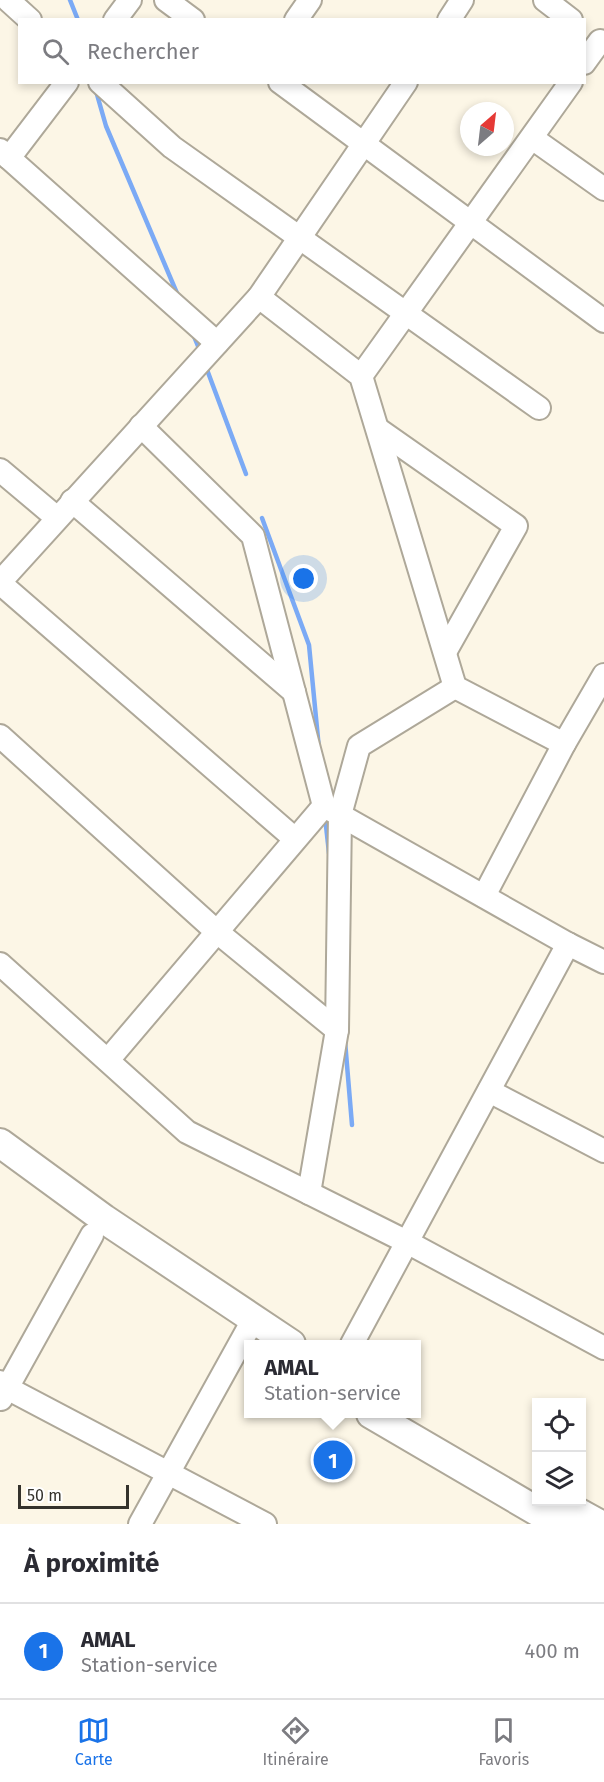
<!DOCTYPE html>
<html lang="fr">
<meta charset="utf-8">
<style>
body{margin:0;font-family:"Fira Sans",sans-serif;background:#f2f2f3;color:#2b2b33}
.controls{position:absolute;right:18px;bottom:18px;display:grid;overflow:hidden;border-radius:0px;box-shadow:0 3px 9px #0003}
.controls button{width:54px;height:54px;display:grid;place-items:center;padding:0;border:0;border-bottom:2px solid #e1e1e2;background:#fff;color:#2b2b33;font:30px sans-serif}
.compass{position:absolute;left:460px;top:102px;width:54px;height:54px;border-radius:50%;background:#fff;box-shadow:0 3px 9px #0003;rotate:28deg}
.scale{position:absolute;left:18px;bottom:15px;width:111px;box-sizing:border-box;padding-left:6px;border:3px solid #34322c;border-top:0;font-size:16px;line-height:21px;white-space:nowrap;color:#34322c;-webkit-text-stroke:4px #fff;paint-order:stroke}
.you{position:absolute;left:304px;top:579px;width:21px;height:21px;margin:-15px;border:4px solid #fff;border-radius:50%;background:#1a73e8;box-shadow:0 0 0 9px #1a73e833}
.badge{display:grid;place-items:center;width:39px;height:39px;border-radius:50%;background:#1a73e8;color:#fff;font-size:20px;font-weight:700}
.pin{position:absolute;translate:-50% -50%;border:3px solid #fff;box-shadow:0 2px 6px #0006}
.popup{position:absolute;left:244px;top:1340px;width:177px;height:78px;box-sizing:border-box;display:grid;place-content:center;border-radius:0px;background:#fff;filter:drop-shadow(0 2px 4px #0005);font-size:20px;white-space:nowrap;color:#7c7c81}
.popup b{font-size:22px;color:#2b2b33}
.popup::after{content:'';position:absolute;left:50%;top:100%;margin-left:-12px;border:12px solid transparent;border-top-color:#fff}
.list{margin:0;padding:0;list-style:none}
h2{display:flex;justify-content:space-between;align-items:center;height:78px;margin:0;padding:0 24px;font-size:26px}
h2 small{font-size:20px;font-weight:400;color:#7c7c81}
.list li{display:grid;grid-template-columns:39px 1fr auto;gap:18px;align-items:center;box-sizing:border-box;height:96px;padding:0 24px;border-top:2px solid #e1e1e2}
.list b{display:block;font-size:22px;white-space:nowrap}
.list p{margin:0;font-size:20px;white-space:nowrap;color:#7c7c81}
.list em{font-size:20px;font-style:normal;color:#7c7c81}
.icon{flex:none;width:33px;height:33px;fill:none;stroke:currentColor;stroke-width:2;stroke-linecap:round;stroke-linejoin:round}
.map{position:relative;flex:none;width:604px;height:1524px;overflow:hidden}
.search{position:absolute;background:#fff;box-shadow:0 3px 9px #0003;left:18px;right:18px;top:18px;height:66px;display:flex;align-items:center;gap:15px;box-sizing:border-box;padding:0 21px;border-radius:0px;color:#7c7c81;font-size:22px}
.sheet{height:174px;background:#fff}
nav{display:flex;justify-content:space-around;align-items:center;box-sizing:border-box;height:84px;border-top:2px solid #e1e1e2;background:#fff;font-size:16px;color:#7c7c81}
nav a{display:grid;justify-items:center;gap:3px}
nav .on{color:#1a73e8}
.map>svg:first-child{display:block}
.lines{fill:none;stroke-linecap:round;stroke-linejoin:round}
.stream{stroke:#7baaf5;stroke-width:4.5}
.minor-casing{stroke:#aea899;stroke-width:26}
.major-casing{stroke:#aea899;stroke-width:32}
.minor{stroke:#fff;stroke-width:22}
.major{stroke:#fff;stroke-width:28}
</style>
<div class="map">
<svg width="604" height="1524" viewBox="0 0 604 1524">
<rect width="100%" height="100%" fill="#fcf6e6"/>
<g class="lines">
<g class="stream">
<polyline points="70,0 78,20"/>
<polyline points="96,91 106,126 179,298"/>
<polyline points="193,334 200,351"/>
<polyline points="206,367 246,474"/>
<polyline points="262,518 309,645 319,749"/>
<polyline points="325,817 329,853"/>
<polyline points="345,1041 352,1125"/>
</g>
<g class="minor-casing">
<g id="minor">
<polyline points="8,0 30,20"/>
<polyline points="166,0 193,20"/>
<polyline points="545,0 571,20"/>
<polyline points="115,20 130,0"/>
<polyline points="296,20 310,0"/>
<polyline points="449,20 462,0"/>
<polyline points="584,63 600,41"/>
<polyline points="100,82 172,147 539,408"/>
<polyline points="280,82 604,321"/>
<polyline points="532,138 604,189"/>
<polyline points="0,150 217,343"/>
<polyline points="9,158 67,82"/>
<polyline points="259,297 361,376 455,687 564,744"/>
<polyline points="361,376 571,82"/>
<polyline points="141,426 253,536 324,806 568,944 604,962"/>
<polyline points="379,430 516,526 445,652"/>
<polyline points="0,470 57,518"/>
<polyline points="72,501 294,692"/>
<polyline points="0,582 259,297 406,82"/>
<polyline points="0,583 295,839"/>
<polyline points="0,736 216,931 337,1030 309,1193"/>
<polyline points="484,896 564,744 604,675"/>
<polyline points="0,964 187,1132 407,1242 604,1348"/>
<polyline points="337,1030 340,815 359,746 455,687"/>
<polyline points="108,1060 324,806"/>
<polyline points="489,1091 604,1151"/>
<polyline points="352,1344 568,944"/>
<polyline points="0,1382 7,1388 265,1524"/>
<polyline points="1,1399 92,1235"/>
<polyline points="140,1524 253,1320"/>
</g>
</g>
<g class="major-casing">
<g id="major">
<polyline points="0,1143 104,1219 291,1344"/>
<polyline points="371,1414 559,1524"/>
<polyline points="559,1502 599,1524"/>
</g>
</g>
<use href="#minor" class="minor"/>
<use href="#major" class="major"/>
</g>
</svg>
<div class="controls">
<button><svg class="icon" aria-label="locate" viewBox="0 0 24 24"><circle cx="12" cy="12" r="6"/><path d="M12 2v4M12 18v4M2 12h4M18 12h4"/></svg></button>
<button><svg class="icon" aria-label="layers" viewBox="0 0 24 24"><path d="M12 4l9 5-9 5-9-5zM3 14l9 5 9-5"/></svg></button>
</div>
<svg class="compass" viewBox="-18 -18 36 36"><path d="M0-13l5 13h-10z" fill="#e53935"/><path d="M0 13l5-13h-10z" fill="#7c7c81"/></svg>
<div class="scale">50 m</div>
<div class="you"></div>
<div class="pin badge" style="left:333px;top:1460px">1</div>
<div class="popup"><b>AMAL</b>Station-service</div>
<div class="search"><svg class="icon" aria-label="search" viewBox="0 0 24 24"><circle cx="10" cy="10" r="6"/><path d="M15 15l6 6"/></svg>Rechercher</div>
</div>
<section class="sheet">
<h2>À proximité<small></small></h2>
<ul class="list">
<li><span class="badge">1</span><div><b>AMAL</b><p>Station-service</p></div><em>400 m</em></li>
</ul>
</section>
<nav>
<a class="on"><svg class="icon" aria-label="map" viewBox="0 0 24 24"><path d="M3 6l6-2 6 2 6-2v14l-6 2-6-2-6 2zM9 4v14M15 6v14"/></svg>Carte</a>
<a><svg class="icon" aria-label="directions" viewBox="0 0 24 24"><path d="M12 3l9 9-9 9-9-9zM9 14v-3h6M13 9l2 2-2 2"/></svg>Itinéraire</a>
<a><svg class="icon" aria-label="saved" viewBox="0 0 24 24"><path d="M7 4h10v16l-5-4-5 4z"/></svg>Favoris</a>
</nav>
